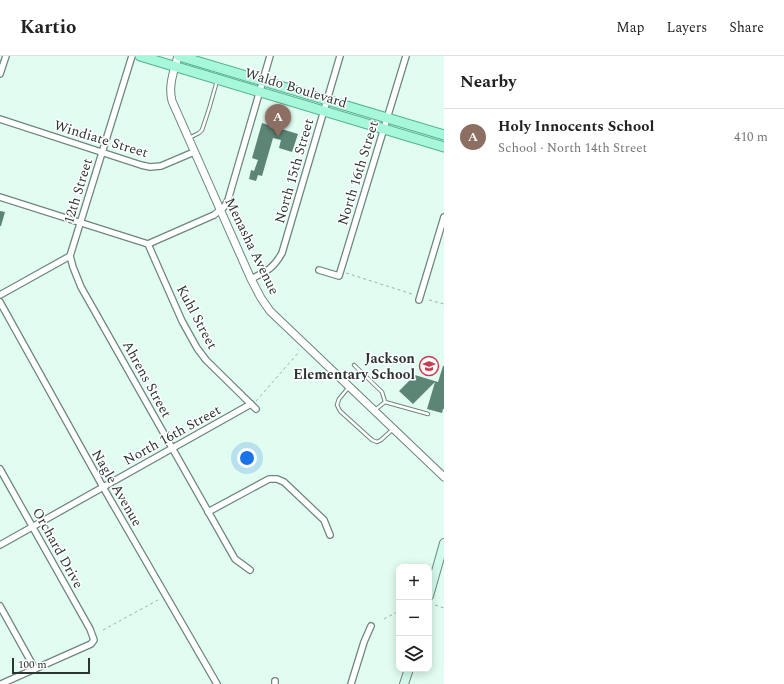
<!DOCTYPE html>
<meta charset="utf-8">
<style>
body{margin:0;font-family:Spectral,serif;background:#f6f6f6;color:#222}
.controls{position:absolute;right:12px;bottom:12px;display:grid;overflow:hidden;border-radius:8px;box-shadow:0 2px 10px #0003}
.controls button{width:36px;height:36px;display:grid;place-items:center;padding:0;border:0;border-bottom:1px solid #e0e0e0;background:#fff;color:#222;font:20px sans-serif}
.scale{position:absolute;left:12px;bottom:10px;width:78px;box-sizing:border-box;padding-left:4px;border:2px solid #2b3531;border-top:0;font-size:11px;line-height:14px;white-space:nowrap;color:#2b3531;-webkit-text-stroke:3px #fff;paint-order:stroke}
.you{position:absolute;left:247px;top:402px;width:14px;height:14px;margin:-10px;border:3px solid #fff;border-radius:50%;background:#1a73e8;box-shadow:0 0 0 6px #1a73e833}
.badge{display:grid;place-items:center;width:26px;height:26px;border-radius:50%;background:#7c3aed;color:#fff;font-size:13px;font-weight:700}
.pin{position:absolute;translate:-50% -33px;filter:drop-shadow(0 1px 2px #0008)}
.pin::after{content:'';position:absolute;top:21px;width:14px;height:12px;background:inherit;clip-path:polygon(0 0,100% 0,50% 100%)}
.list{margin:0;padding:0;list-style:none}
h2{display:flex;justify-content:space-between;align-items:center;height:52px;margin:0;padding:0 16px;font-size:17px}
h2 small{font-size:13px;font-weight:400;color:#767676}
.list li{display:grid;grid-template-columns:26px 1fr auto;gap:12px;align-items:center;box-sizing:border-box;height:56px;padding:0 16px;border-top:1px solid #e0e0e0}
.list b{display:block;font-size:15px;white-space:nowrap}
.list p{margin:0;font-size:13px;white-space:nowrap;color:#767676}
.list em{font-size:13px;font-style:normal;color:#767676}
.icon{flex:none;width:22px;height:22px;fill:none;stroke:currentColor;stroke-width:2;stroke-linecap:round;stroke-linejoin:round}
.map{position:relative;flex:none;width:444px;height:628px;overflow:hidden}
header{display:flex;align-items:center;gap:24px;box-sizing:border-box;height:56px;padding:0 20px;background:#fff;border-bottom:1px solid #e0e0e0}
header strong{font-size:19px}
nav{display:flex;gap:22px;margin-inline-start:auto;font-size:14px}
main{display:flex}
aside{flex:1;background:#fff}
.map>svg:first-child{display:block}
.building{fill:#5d8575}
.lines{fill:none;stroke-linecap:round;stroke-linejoin:round}
.service-casing{stroke:#6e867c;stroke-width:4.5}
.minor-casing{stroke:#6e867c;stroke-width:8}
.tertiary-casing{stroke:#6e867c;stroke-width:9}
.secondary-casing{stroke:#6e867c;stroke-width:10}
.primary-casing{stroke:#55af90;stroke-width:11}
.path{stroke:#9eb3aa;stroke-width:1;stroke-dasharray:3 3;stroke-linecap:butt}
.service{stroke:#fff;stroke-width:2.5}
.minor{stroke:#fff;stroke-width:5.5}
.tertiary{stroke:#fff;stroke-width:7}
.secondary{stroke:#d3fbed;stroke-width:8}
.primary{stroke:#a7f7db;stroke-width:9}
.labels{text-anchor:middle;dominant-baseline:central;stroke-width:3;stroke-linejoin:round;paint-order:stroke}
.street-label{font-size:14px;fill:#2b3531;stroke:#fff}
.poi-label{font-size:14px;font-weight:bold;fill:#2b3531;stroke:#fff;text-anchor:end}
</style>
<header>
<strong>Kartio</strong>
<nav><a>Map</a><a>Layers</a><a>Share</a></nav>
</header>
<main>
<div class="map">
<svg width="444" height="628" viewBox="0 0 444 628">
<rect width="100%" height="100%" fill="#e1fcf0"/>
<g class="building">
<polygon points="262,67 298,78 292,96 279,92 281,84 273,82 262,120 258,119 256,125 249,123 251,114 254,115 258,104 252,102"/>
<polygon points="0,155 5,156 1,170 0,170"/>
<polygon points="443,310 444,310 444,353 443,353 442,357 427,353 435,326 413,348 399,335 415,319 438,326"/>
</g>
<g class="lines">
<g class="service-casing">
<g id="service">
<polyline points="189,82 199,77 202,74 209,53 217,25"/>
<polyline points="354,309 382,336 385,346 375,354"/>
<polyline points="349,331 339,343 337,349 340,355 372,384 377,386 381,384 392,374"/>
<polyline points="385,346 428,358"/>
</g>
</g>
<g class="minor-casing">
<g id="minor">
<polyline points="0,18 6,0"/>
<polyline points="0,63 141,109 150,111 161,110 194,96"/>
<polyline points="0,141 148,188 214,159 224,151 228,144 270,0"/>
<polyline points="148,188 182,265 197,292 206,304 256,353"/>
<polyline points="70,200 73,211 81,231 235,503 250,514"/>
<polyline points="319,214 339,220 406,0"/>
<path d="M251,223C267,215 273,213 282,197L340,0"/>
<polyline points="0,239 70,200 132,0"/>
<polyline points="419,244 444,161"/>
<polyline points="0,246 103,431 217,628"/>
<polyline points="0,413 90,573 94,584 91,588 1,628"/>
<polyline points="208,456 269,423 277,423 284,426 324,464 330,479"/>
<polyline points="0,489 251,348"/>
<polyline points="0,550 35,613"/>
<polyline points="275,628 275,625"/>
<polyline points="351,628 364,586 371,570"/>
</g>
</g>
<g class="tertiary-casing">
<path id="tertiary" d="M178,0C174,15 168,29 172,45L251,223L261,242L270,255L444,421"/>
</g>
<g class="secondary-casing">
<g id="secondary">
<polyline points="429,540 444,487"/>
<polyline points="404,628 409,613"/>
</g>
</g>
<g class="primary-casing">
<g id="primary">
<polyline points="140,0 444,91"/>
<polyline points="179,0 444,79"/>
</g>
</g>
<g class="path">
<polyline points="346,217 412,238"/>
<polyline points="429,244 444,248"/>
<polyline points="256,345 299,296"/>
<polyline points="435,549 444,552"/>
<polyline points="384,563 399,555"/>
<polyline points="103,574 158,544"/>
</g>
<use href="#service" class="service"/>
<use href="#minor" class="minor"/>
<use href="#tertiary" class="tertiary"/>
<use href="#secondary" class="secondary"/>
<use href="#primary" class="primary"/>
</g>
<defs>
<g id="school-ring" transform="scale(1)"><circle r="9.5" fill="#fff" stroke="#cb3b4e" stroke-width="1.5"/><path d="M0-5L7-2L0 1L-7-2ZM-4 1L0 2.5L4 1V4Q0 6-4 4Z" fill="#cb3b4e"/></g>
</defs>
<g fill-rule="evenodd">
<use href="#school-ring" x="429" y="310"/>
</g>
<g class="labels">
<g class="street-label">
<text transform="translate(296 32) rotate(17)">Waldo Boulevard</text>
<text transform="translate(101 83) rotate(17)">Windiate Street</text>
<text transform="translate(294 115) rotate(-74)">North 15th Street</text>
<text transform="translate(358 117) rotate(-73)">North 16th Street</text>
<text transform="translate(78 135) rotate(-73)">12th Street</text>
<text transform="translate(252 190) rotate(64)">Menasha Avenue</text>
<text transform="translate(197 261) rotate(62)">Kuhl Street</text>
<text transform="translate(147 323) rotate(61)">Ahrens Street</text>
<text transform="translate(172 379) rotate(-29)">North 16th Street</text>
<text transform="translate(117 432) rotate(60)">Nagle Avenue</text>
<text transform="translate(58 492) rotate(61)">Orchard Drive</text>
</g>
<g class="poi-label">
<text x="415" y="302">Jackson<tspan x="415" dy="16">Elementary School</tspan></text>
</g>
</g>
</svg>
<div class="controls">
<button>+</button>
<button>−</button>
<button><svg class="icon" aria-label="layers" viewBox="0 0 24 24"><path d="M12 4l9 5-9 5-9-5zM3 14l9 5 9-5"/></svg></button>
</div>
<div class="scale">100 m</div>
<div class="you"></div>
<div class="pin badge" style="left:278px;top:81px;background:#8d6e63">A</div>
</div>
<aside>
<h2>Nearby<small></small></h2>
<ul class="list">
<li><span class="badge" style="background:#8d6e63">A</span><div><b>Holy Innocents School</b><p>School · North 14th Street</p></div><em>410 m</em></li>
</ul>
</aside>
</main>
